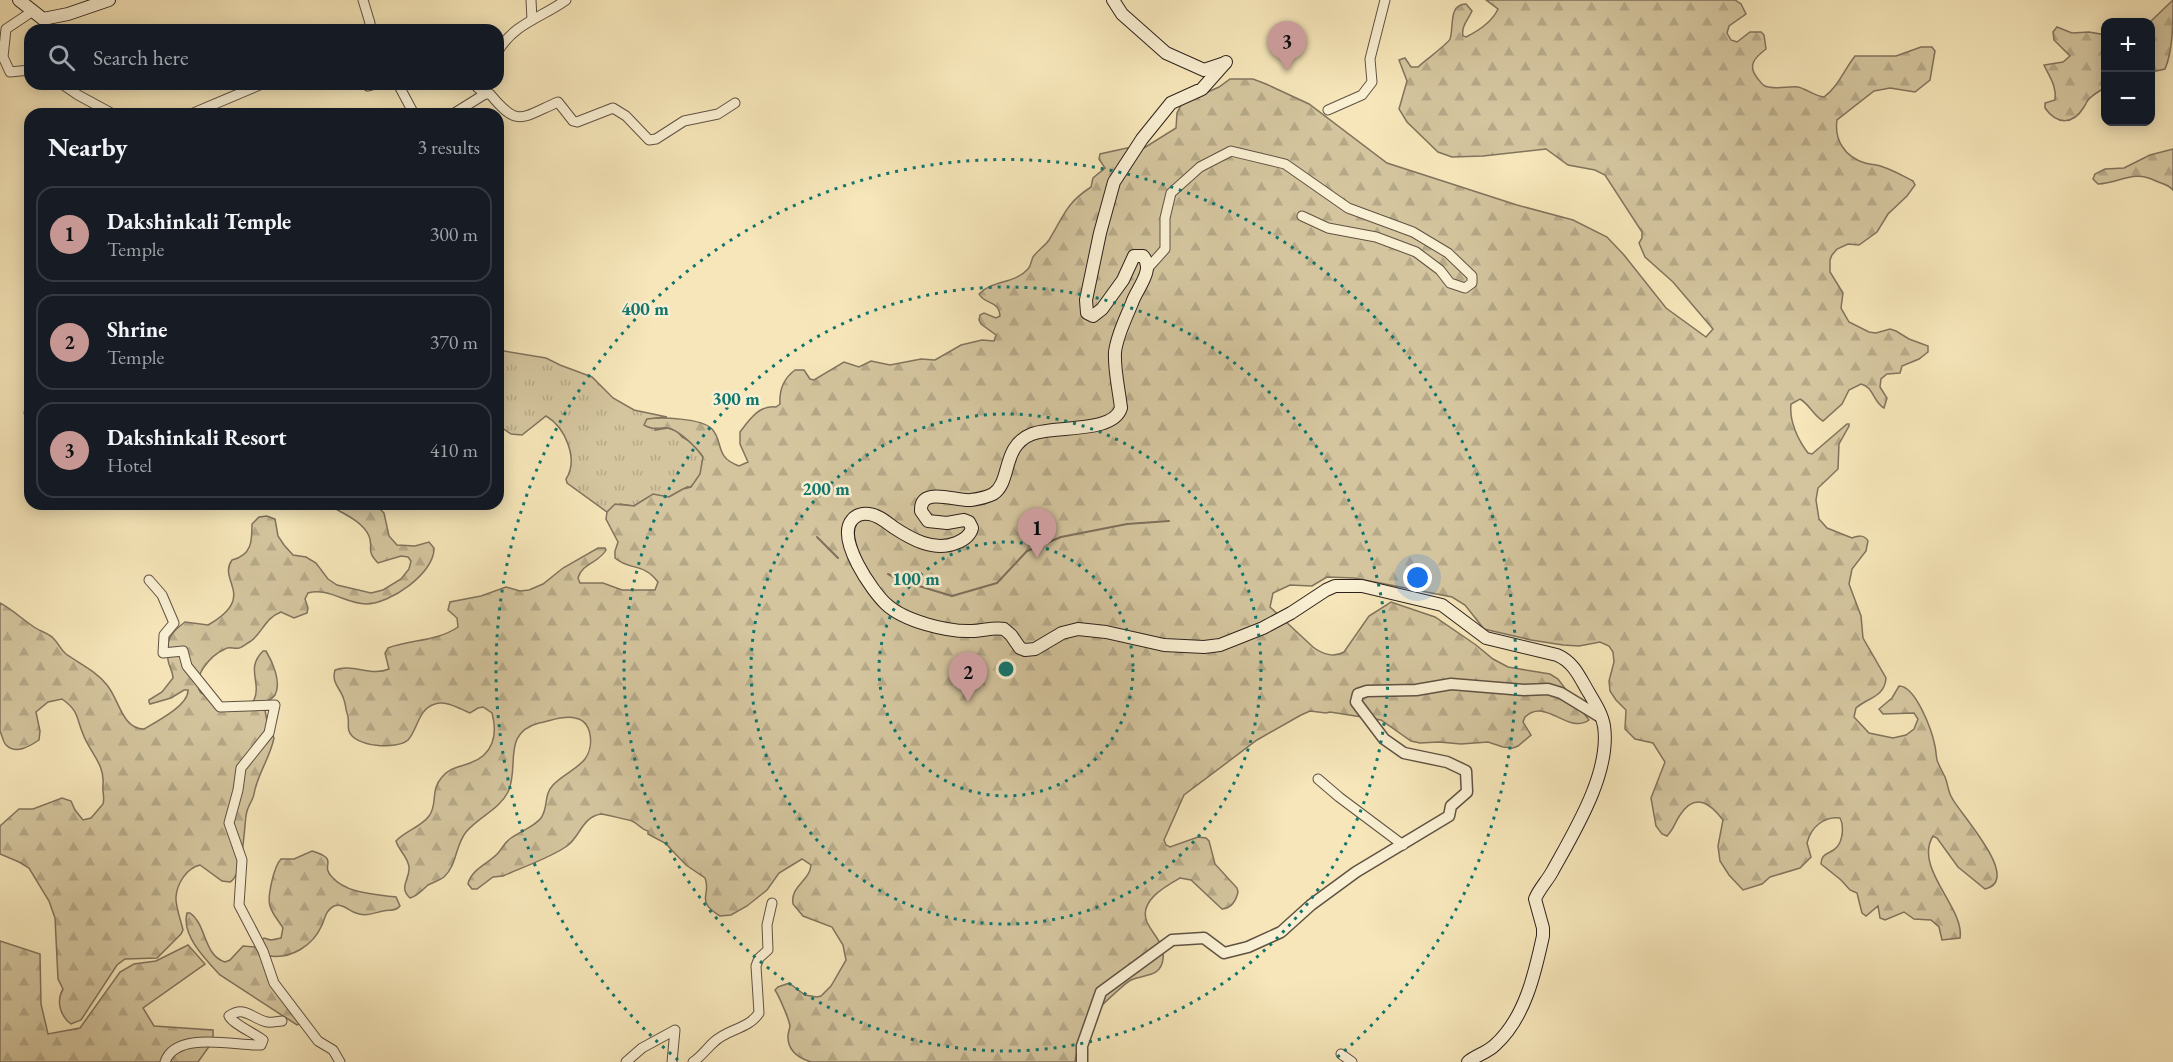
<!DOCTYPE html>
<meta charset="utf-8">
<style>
body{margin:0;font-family:"EB Garamond",serif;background:#20242c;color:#f1f3f6}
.controls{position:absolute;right:18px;top:18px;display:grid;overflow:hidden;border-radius:12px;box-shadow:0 3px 15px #0003}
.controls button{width:54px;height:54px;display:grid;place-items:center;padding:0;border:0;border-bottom:2px solid #363941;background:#171b24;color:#f1f3f6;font:30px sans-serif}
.you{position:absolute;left:1418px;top:578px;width:21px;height:21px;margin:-15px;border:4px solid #fff;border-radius:50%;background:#1a73e8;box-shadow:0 0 0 9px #1a73e833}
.badge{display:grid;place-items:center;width:39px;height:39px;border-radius:50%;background:#c59692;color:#111;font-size:20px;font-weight:700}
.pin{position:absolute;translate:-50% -50px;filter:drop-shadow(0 2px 3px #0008)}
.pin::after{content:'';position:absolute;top:32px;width:21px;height:18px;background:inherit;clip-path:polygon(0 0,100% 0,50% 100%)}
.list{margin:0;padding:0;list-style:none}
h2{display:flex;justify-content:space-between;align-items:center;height:78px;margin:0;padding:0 24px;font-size:26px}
h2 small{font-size:20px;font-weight:400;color:#9ea1a6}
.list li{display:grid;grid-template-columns:39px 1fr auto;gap:18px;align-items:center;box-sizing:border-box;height:96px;margin:0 12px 12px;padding:0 12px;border:2px solid #363941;border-radius:18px}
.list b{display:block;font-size:22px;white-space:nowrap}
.list p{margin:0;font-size:20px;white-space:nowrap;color:#9ea1a6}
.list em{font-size:20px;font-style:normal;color:#9ea1a6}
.icon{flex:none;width:33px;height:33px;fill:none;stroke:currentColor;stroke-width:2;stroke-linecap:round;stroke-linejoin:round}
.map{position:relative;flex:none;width:2173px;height:1062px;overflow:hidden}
.search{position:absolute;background:#171b24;box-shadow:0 3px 15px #0003;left:24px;top:24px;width:480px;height:66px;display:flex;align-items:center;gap:15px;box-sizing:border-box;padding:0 21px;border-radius:18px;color:#9ea1a6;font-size:22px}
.panel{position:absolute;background:#171b24;box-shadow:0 3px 15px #0003;left:24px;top:108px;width:480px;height:402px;border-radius:18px}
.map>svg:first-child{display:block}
.grass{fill:url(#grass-tufts);stroke:#81735d;stroke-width:1.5}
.forest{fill:url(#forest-firs);stroke:#81735d;stroke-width:1.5}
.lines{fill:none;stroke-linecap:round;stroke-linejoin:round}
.stream{stroke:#7d6f5a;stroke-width:2}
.minor-casing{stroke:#605243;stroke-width:11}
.tertiary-casing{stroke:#605243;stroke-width:13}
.secondary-casing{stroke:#2e211c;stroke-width:14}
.minor{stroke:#f9efd2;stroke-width:9}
.tertiary{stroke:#f9efd2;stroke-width:10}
.secondary{stroke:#f9efd2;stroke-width:12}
.ring{fill:none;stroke:#0f766e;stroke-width:3;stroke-dasharray:3 6}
.centre{fill:#0f766e;stroke:#f9efd2;stroke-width:3}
.ring-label{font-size:18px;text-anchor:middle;font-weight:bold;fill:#0f766e;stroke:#f9efd2;stroke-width:5;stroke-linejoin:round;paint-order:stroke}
</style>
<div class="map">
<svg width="2173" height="1062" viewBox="0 0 2173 1062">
<defs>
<pattern id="grass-tufts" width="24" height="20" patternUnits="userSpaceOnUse" patternTransform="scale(1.5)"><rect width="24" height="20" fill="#d4c59e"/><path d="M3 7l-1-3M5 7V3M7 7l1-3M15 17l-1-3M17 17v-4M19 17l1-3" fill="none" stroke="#b6a988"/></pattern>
<pattern id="forest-firs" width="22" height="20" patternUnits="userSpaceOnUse" patternTransform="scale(1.5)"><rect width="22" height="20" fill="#d4c59e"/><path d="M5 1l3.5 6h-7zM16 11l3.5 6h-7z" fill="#b6a988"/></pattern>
</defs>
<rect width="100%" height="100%" fill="#f6e6b9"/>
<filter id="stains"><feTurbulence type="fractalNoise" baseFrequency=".00333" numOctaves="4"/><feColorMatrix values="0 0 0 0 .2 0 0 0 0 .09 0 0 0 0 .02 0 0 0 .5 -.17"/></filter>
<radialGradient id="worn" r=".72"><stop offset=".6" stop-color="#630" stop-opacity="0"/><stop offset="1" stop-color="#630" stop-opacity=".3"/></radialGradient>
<path class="grass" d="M498,350L546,358L560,365L592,377L613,398L634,410L667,417L656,418L655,430L668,428L677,431L682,437L694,444L703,457L701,472L697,481L691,487H687L669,497C652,494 649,496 634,506L620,504L607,512L567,483L566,479C579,459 565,427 546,416L522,435L511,434L498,425Z"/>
<g class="forest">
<path d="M1486,0H1735L1741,4L1746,14L1729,26L1727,33L1731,40L1737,42L1750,32H1761L1764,35L1766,49C1754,58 1747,66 1758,79C1760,81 1762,85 1765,86C1774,90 1788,86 1798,87C1807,89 1814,96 1824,97C1838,87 1844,70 1855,56H1896L1921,47H1932L1935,51L1930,80L1915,92L1890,88L1874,91L1837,120C1834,140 1845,157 1865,163C1871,165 1877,164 1883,167C1893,170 1903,176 1913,181L1915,185L1907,196L1888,214L1877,232L1859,245L1848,244L1837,249L1832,255L1830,260V272L1843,293L1841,308L1849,322L1869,332L1876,333L1890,329L1896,331L1909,339L1928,346V352L1919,359L1902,366L1900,373L1887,374L1881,379L1880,387L1887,398L1884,408C1873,402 1874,387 1861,384L1849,390L1842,404L1823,421C1813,415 1810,405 1800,399L1791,404C1789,421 1798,440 1808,453L1812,454L1847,424H1849V426L1839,444L1838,469L1818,488L1816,500L1819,519L1827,528L1852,538C1858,536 1864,534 1868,541L1866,551L1852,569L1849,584L1861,616L1863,638L1886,678C1885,697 1867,698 1856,708L1854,717L1869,733L1893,738L1906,735L1914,729L1918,719L1914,713L1883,714L1879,709L1892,698L1899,686C1916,686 1932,731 1935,746C1936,751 1936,755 1937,760C1939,766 1942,771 1945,777C1948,784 1948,792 1952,798C1960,814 2023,880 1985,889L1958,867L1937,838L1933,836C1913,868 1965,908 1960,938L1942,940L1939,927L1931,920L1914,919L1904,912L1885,920L1880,918L1878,906L1866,916L1862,913L1857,893L1850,890L1841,880L1821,864C1821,852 1830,855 1837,847C1843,840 1844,825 1840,818C1824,816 1811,827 1807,843L1811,857L1800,868L1770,877L1762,884L1743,890L1729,875L1720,861L1718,846L1723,820C1710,803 1695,792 1680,815C1675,822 1674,829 1667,836L1662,834L1656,826L1651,798L1665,762L1653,743L1635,739L1625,729L1626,710L1616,700L1610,691L1609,681L1614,662L1613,652L1609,646L1600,642L1579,646L1563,645L1531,640L1484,629L1465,605L1452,597L1354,578L1327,577L1312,586L1290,585L1273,593L1270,607L1313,647C1322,654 1334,658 1344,652L1369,616L1391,602L1435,617L1476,645L1493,659L1508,667L1550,674L1558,679L1589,720C1568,735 1546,697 1525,717L1523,722L1531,735L1518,746L1513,748L1503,747L1488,742L1461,744L1439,742L1420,743L1411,741L1381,720L1330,712L1326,713L1310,711L1301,715L1257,740L1184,795L1164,840L1166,845L1170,847L1198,837L1206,838L1209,841L1215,864L1237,888L1238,892C1236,901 1231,908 1222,909L1191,880L1180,878C1166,886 1138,901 1147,922C1153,935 1165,944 1163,959C1161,978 1143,974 1131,980C1125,983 1094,1012 1090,1018C1084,1027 1076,1052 1075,1062H811C798,1058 787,1051 788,1035C788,1034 790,1027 790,1026C789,1019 779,996 775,990L778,987L789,983L805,995L817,997L821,996L831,986L846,960L843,945L832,927L803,916L793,904C790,886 810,881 811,865L802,859L779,873L767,890L747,906L731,915L720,916C694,900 712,895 705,878L686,865L665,843L648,834V831C640,829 639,824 632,821C629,820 603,814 601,814C582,817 580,837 567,846C550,858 523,867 503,876L493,877L477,889H472L468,884C471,869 490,863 499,852C503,847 505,842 511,838C519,832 534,827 541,818C549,806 543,796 553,785C562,775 576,770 585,759C594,747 593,721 575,718C564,715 550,721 539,723C501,733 520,767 508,792C499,810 478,817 466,832C455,846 457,865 444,877C439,881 433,882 428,885C421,891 418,896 410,898C398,887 410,880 409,867C408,857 399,851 396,841C405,831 421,827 429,816C438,805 430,790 442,777C450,767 460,767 470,763C493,755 498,735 492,713L483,707L478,708L470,713C460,709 446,700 435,704C418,709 418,729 408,740C397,750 354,747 349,731C347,725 350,719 347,713C345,707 346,705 344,700C341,688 331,684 335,670C352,663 371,677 389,669L385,653L388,648C412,639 436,642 458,627L457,618L448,610L450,602L481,596L506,587L520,591L529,590L543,584L563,568L598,548H605L606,550C599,563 582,563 578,578L580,583H603L622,590H655L658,582C643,562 630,571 615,558V551L618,542L606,519L607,512L615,504L634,506L653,494L669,497L683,489L691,487L700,474L703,457C697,448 679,430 668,428C658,427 654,431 644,425L647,419C660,417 702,418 712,429C724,442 714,457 739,466L748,462L740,444V432C749,420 760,404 776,407L780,404C779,390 783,379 795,370H804L810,379L814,380L844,362L859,367L871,361L890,365L921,359L935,360L961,345L982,340L994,341L996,335L981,324L979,320L980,315L984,313L996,318L1000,316C999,300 985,305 979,294C992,280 1015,284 1028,269C1031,266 1031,261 1033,257C1038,250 1045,246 1049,240C1064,216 1065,204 1091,187L1093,178L1105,168L1099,159L1100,154L1127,148H1144L1176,128L1177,113L1181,105L1192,99L1219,87L1230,79H1253L1266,84L1309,104L1387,163L1517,205L1573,220L1607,237L1624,255L1666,308L1706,337L1713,329L1673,282L1645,257L1639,243L1642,238V232L1605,175L1595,170L1568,165L1546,149L1483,156L1452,157L1438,152L1407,122L1399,109L1407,81L1399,60L1405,58L1411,67H1418C1424,61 1448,44 1450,39C1454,28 1448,4 1466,4L1472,11C1468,20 1461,26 1463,36L1466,37C1478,31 1492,22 1498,9Z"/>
<path d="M2173,0C2173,21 2173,51 2165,69L2151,72L2150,22Z"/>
<path d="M2057,27L2072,33L2089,32L2106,35L2105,88C2099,91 2094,94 2089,99C2084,105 2088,101 2084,107C2073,125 2057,125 2045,108V103L2055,100C2057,86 2049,76 2044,65L2063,62L2070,56L2054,40L2053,32Z"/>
<path d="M2173,149V190C2168,184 2162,184 2156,181C2133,169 2121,183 2098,184L2093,179L2095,174L2105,169L2124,168L2150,155Z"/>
<path d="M327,504H373L378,507L384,513L389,536L397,545L415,546L429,542L434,548C435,573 390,604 366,604C346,604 328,587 308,593L305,599L308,608L307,613L294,618L281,612C265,618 263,632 251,641C247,643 243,647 239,648C234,649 229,646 225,649C211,655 190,678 201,693L229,710H241L254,700C262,682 245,669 263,651H266C272,661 282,682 275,695C273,698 267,701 264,705L267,721L274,738C270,758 257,775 254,794C253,801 247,806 246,816C244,830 243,875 230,882L222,881L200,865C187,868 177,883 176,897C175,905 181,921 183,930L181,934L157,958L125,959L117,965L81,1020L71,1024C60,1016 56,1001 63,989L58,979L55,918L49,901L29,868L19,862L0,854V826L19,809H33L62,798L71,801L75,810L83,820L91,818L103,804C105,797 102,791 103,785C105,764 90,753 83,734C76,717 79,711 62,699L48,702L36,712L40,731L39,740C30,746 16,755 6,745C3,742 2,735 0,731V603C13,610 22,619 34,627C41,632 49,633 54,639C59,644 60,649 66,654C80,664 96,671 107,685C119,699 122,729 144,729C156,722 189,705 188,690H184L171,698L150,704L149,702V700L162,692L173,678C173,671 169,667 168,660C165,641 170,633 185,622L208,625C258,596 217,581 232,560C252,555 252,541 252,524L259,517L267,516L275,519L278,536L284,545L293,555L306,557L316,563L328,579L337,585L371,593L383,590L401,579L409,569L411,561L408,557L401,556L378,563C365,550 374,548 369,536C362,520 341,513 327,504Z"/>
<path d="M312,851C341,860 319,864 332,877C347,894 375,894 396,897L400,906C395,912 390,909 383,911C374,913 365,917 356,913C349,911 343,903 334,906C326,910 325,918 322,925C313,946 291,959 269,956L263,963L270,982L301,1023L297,1025L220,975C206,960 181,935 187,913H190C207,925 203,955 225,962L230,960L243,946L255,947L264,938L271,940L281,938L283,928C279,921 272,914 270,906C267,897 274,866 281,859H294Z"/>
<polygon points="0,941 40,954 41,1004 48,1034 80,1028 120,972 134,964 156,961 188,945 205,964 143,1008 154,1026 213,1030 213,1041 198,1062 0,1062"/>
</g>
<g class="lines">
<g class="stream">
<polyline points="817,537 838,558"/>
<polyline points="888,574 899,580 952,596 997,583 1027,551 1061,537 1127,524 1169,521"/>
</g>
<g class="minor-casing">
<g id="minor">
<polyline points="363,0 370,23 369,30"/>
<polyline points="531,0 532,20"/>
<path d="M498,51C515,23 541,18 566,0"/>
<polyline points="30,70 10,72 3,57 6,29 33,11"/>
<polyline points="62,84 78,95 113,114"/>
<polyline points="367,84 368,86 376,84"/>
<polyline points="398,84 414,114"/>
<path d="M485,94H490C518,128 521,118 558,102L573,121L577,122L613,108L626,116L649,140L656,139L684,121L718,114L735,103"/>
<polyline points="1328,110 1362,95 1372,82 1370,59 1385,0"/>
<polyline points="191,114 262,84"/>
<polyline points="453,114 485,94 477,87 478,84"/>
<polyline points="1148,268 1165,249 1165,218 1171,193 1200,167 1231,151 1285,164 1348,208 1413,232 1448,253 1472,276 1472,283 1465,288 1450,283 1440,270 1416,252 1376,237 1328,228 1302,216"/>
<polyline points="29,413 30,410"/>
<polyline points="149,580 162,595 174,623 164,635 163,653 183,651 187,666 220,707 275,705 269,733 241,768 238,790 229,823 242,860 239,905 263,951 274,983 318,1041 333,1050 340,1062"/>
<polyline points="1318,779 1339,797 1403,845"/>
<polyline points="1341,1054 1352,1062"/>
<path d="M165,1062C176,1030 236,1046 261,1045L263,1040C254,1033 233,1024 229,1016C245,1005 252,1019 267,1022C271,1023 278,1021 282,1021"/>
<polyline points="626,1062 642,1048 675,1030 672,1062"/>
<path d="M693,1062C702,1056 706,1049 714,1042C727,1029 749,1029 759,1013L756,966L759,958L768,950L767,925L772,903"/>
</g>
</g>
<g class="tertiary-casing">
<polyline id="tertiary" points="1082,1062 1082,1046 1101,992 1172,940 1204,938 1224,953 1248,947 1281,932 1311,905 1356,872 1449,816 1451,806 1467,792 1466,771 1447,762 1404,753 1384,739 1356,702 1358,694 1367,691 1416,690 1451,684 1524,690 1548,689 1561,693 1602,718"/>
</g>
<g class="secondary-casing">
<g id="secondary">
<polyline points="19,0 43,19 68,14 109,0"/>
<polyline points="1113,0 1122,14 1166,53 1204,70 1225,63"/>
<path d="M1226,62L1202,89L1171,103L1142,139L1114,182L1100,233L1086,300L1087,313L1093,316L1102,309L1123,280L1134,256H1143C1155,270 1137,288 1132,303C1126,318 1117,335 1115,352C1114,370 1119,390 1121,408C1113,434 1054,425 1032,434C1001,446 1012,482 993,494C987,497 978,499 971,500C957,502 920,485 921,511L928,521L947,523L964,520L969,522L972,528C970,536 964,540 956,543C934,552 911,539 893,527C885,521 878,515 869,514C863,513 856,515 852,520C836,539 872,591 886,604C904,621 947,632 972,631C982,631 993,627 1004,629L1011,635L1020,648L1025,650L1035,649L1062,633L1078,629L1106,632L1164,645L1204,647L1220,645L1263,628L1291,613L1326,590L1335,586H1362L1442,605L1486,638L1557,655C1574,662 1580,678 1589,693C1595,703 1602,714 1604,726C1611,773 1574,832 1552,872C1547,881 1539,889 1535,899L1543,928V936C1535,973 1525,1018 1495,1045C1487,1053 1476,1055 1468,1062"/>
</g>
</g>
<use href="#minor" class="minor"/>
<use href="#tertiary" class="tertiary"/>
<use href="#secondary" class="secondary"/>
</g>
<g class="ring">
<circle cx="1006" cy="669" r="127"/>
<circle cx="1006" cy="669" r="255"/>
<circle cx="1006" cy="669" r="382"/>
<path d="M678 1060A510 510 0 1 1 1334 1060"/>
</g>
<circle cx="1006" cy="669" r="9" class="centre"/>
<g class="ring-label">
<text x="645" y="315">400 m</text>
<text x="736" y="405">300 m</text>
<text x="826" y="495">200 m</text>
<text x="916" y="585">100 m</text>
</g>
<rect width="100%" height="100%" filter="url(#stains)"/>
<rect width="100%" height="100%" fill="url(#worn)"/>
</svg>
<div class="controls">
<button>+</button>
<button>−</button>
</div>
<div class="you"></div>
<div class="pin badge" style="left:1037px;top:558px">1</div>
<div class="pin badge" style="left:968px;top:702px">2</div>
<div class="pin badge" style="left:1287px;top:71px">3</div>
<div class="search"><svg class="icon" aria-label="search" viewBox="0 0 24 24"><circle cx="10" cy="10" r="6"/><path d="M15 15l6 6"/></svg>Search here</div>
<section class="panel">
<h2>Nearby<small>3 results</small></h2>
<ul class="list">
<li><span class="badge">1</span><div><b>Dakshinkali Temple</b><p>Temple</p></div><em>300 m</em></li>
<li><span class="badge">2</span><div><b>Shrine</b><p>Temple</p></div><em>370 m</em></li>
<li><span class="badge">3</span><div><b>Dakshinkali Resort</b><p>Hotel</p></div><em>410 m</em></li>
</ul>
</section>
</div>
